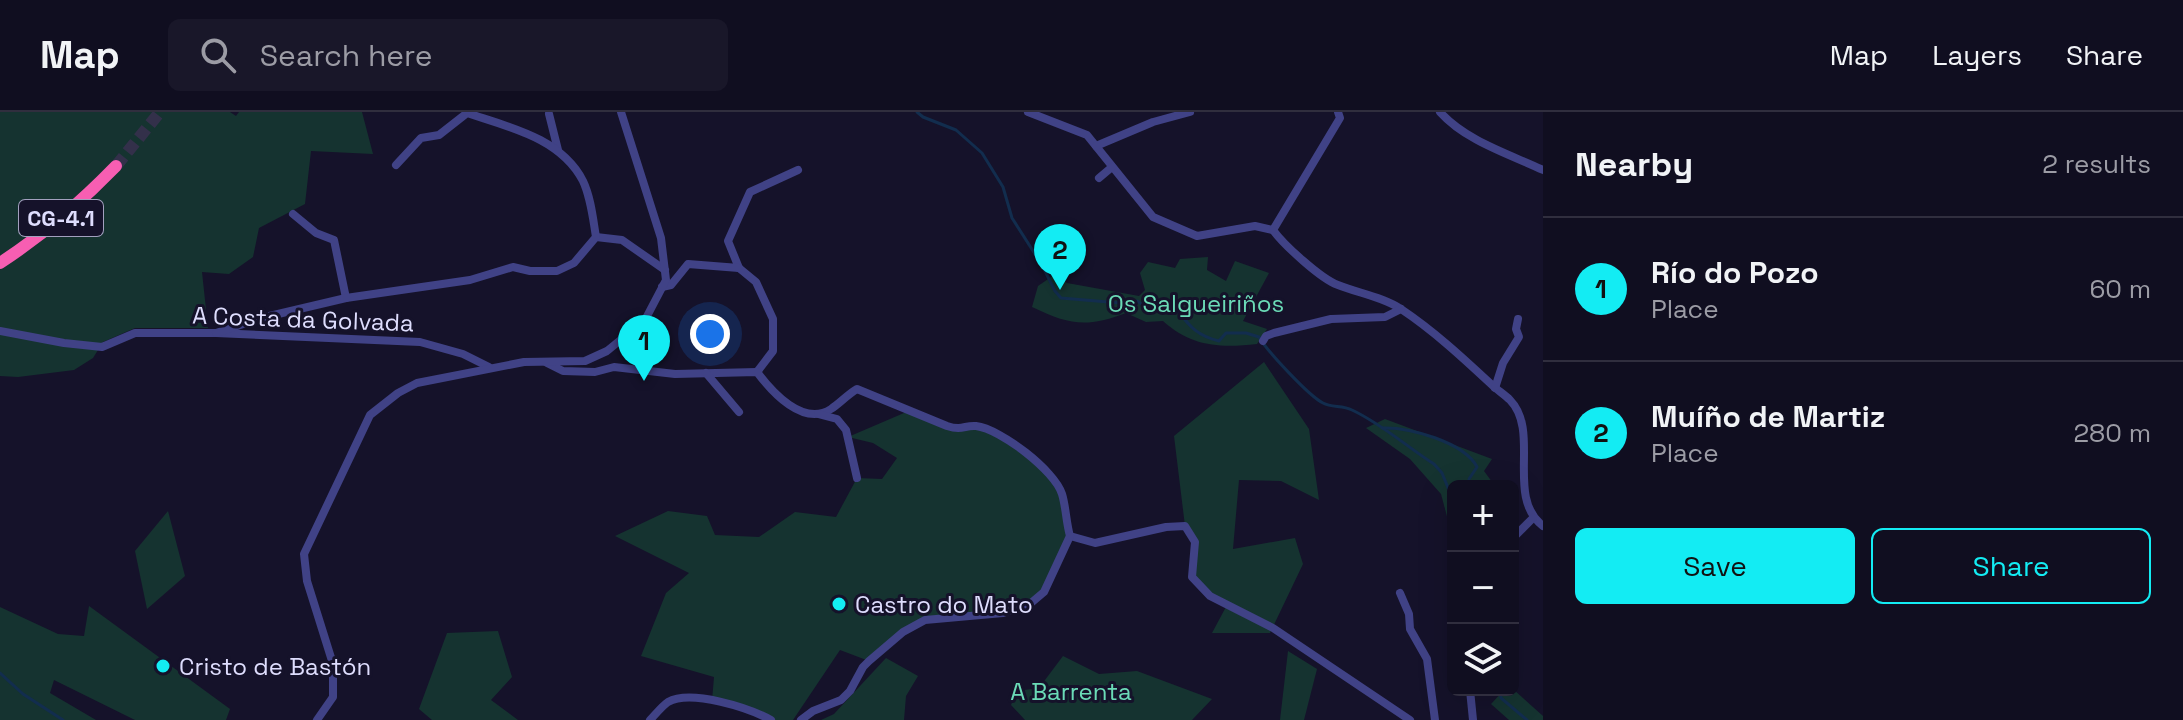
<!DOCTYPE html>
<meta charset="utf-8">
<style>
body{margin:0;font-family:"Space Grotesk",sans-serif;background:#191729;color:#f1f3f6}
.controls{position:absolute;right:24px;bottom:24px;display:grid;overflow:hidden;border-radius:12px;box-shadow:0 8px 32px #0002}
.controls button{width:72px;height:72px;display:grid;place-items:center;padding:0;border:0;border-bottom:2px solid #302e3e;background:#100e20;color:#f1f3f6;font:40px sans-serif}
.you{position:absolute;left:710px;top:222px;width:28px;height:28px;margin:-20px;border:6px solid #fff;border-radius:50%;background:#1a73e8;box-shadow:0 0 0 12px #1a73e833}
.badge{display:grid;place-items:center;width:52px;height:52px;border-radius:50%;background:#13ecf3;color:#111;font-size:26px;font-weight:700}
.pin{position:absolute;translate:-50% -66px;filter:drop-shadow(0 2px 4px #0008)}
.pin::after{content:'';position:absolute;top:42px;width:28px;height:24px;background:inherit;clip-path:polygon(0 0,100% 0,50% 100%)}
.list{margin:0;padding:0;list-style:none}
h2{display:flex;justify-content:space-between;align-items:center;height:104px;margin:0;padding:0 32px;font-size:34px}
h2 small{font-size:26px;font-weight:400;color:#9c9ca5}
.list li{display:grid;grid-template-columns:52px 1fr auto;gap:24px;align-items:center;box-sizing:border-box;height:144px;padding:0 32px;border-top:2px solid #302e3e}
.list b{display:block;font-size:30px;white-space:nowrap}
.list p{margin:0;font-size:26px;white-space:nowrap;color:#9c9ca5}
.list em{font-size:26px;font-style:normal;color:#9c9ca5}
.actions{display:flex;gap:16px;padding:24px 32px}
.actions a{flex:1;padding:18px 0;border:2px solid #13ecf3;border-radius:12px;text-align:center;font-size:28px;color:#13ecf3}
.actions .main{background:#13ecf3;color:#111}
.icon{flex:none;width:44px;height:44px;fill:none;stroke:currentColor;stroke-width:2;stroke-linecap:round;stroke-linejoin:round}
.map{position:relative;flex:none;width:1543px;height:608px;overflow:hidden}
header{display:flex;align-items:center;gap:48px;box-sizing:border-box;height:112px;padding:0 40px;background:#100e20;border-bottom:2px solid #302e3e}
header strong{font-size:38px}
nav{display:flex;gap:44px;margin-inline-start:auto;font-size:28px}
.search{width:560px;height:72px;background:#191729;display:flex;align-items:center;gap:20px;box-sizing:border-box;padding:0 28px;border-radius:12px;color:#9c9ca5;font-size:30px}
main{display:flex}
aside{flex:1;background:#100e20}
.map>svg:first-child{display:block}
.green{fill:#153330}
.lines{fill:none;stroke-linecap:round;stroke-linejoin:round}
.stream{stroke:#122d4e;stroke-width:3}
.highway-tunnel{stroke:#33304a;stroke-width:12;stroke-dasharray:12 6;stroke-linecap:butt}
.minor{stroke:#404286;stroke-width:8}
.highway{stroke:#f75eb2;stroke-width:12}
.poi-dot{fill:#13ecf3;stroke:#15122a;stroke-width:3}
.labels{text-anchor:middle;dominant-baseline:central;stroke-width:6;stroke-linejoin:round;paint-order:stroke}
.shield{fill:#15122a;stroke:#a2a0be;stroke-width:2}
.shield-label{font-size:22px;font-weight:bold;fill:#deddfd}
.park-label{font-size:24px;fill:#6bdbb7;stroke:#15122a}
.street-label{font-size:24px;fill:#deddfd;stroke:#15122a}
.poi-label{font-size:24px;fill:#deddfd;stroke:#15122a;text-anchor:start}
</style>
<header>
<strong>Map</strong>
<div class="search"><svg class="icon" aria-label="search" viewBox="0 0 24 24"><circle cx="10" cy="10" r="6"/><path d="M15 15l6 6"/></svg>Search here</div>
<nav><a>Map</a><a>Layers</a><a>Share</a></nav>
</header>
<main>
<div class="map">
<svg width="1543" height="608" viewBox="0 0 1543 608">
<rect width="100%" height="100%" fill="#15122a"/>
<g class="green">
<polygon points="0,0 230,0 236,4 239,0 362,0 373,42 311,39 305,92 259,116 253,145 229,162 202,160 208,216 135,216 103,230 93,246 74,258 18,265 0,264"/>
<path d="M1208,145L1207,158L1226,169L1235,149L1269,161L1243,209L1267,217L1257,232C1220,236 1192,235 1163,209L1146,210L1126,201C1086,216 1070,213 1032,195L1038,174L1054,163L1067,171L1139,184L1145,178L1140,161L1148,150L1175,156L1180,147Z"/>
<polygon points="1264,250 1309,317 1319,388 1281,369 1239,368 1233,437 1295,426 1303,452 1270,521 1212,521 1227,493 1192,465 1195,430 1185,414 1174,324"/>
<polygon points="911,298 947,314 975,314 1028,342 1062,382 1070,424 1044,480 1017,498 925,508 869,549 840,538 793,608 768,608 712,589 714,565 641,544 666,481 689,461 615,424 668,399 707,404 715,423 759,425 795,400 836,405 857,366 882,367 897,346 873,331 848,325"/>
<polygon points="1385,307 1492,347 1484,359 1495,374 1453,374 1453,427 1441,382 1410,347 1366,316"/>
<polygon points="168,399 185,464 147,497 135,439"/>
<polygon points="89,494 230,597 226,608 135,608 54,568 50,581 96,608 0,608 0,495 58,522 84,524"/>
<polygon points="498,519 512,565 491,588 518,608 432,608 419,597 447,521"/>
<polygon points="1288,539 1317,557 1304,608 1280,608"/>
<polygon points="1063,544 1099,562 1137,559 1212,587 1192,608 1025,608 1011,593 1017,579 1039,576"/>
<polygon points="886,546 918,564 906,584 904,608 821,608 834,602"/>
<polygon points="1513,577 1543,604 1543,608 1509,608 1491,592 1504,578"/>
</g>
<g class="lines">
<g class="stream">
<path d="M917,0L923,5L956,18L982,41L1003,75L1012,106L1042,153L1055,179L1061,186L1132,192L1137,189L1143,193L1178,199C1190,215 1198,224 1219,229L1226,221H1246L1259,225C1267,239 1309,284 1323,291C1332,296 1342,293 1352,298C1382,312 1407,335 1434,352L1442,361L1453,388"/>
<path d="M1382,316C1409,315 1464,330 1477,355L1469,367"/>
<polyline points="0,561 23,582 63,608"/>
<polyline points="1500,578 1501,586 1527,608"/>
</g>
<polyline class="highway-tunnel" points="116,54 160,0"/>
<g class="minor">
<polyline points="1028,0 1087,23 1153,105 1197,124 1255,114 1273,118"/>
<path d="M1338,0L1340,6L1273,118C1284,133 1321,167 1338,173C1358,181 1383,185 1401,197C1434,219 1463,246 1491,272C1497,278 1504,282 1510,288C1541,320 1505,385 1543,414"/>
<path d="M1440,0C1466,29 1509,42 1543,58"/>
<polyline points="549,2 558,38"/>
<polyline points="1096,34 1153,10 1190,0"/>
<polyline points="1099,66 1112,55"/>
<polyline points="293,102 316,121 334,128 346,186"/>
<polyline points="596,125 622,128 665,158"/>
<polyline points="739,156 728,129 750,80 798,58"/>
<polyline points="662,175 671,173 688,152 739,156 756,170 773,207 773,239 757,260"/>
<polyline points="0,219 64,231 102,235 135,221 216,221 420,230 463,242 489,255"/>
<path d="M216,221L261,206L346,186L470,168L513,155L530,159H557L574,151L596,125C593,107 591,86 583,69C561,26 509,15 467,1L439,23L421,26L396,53"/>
<polyline points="1263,229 1266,224 1274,221 1331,207 1385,205 1401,197"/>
<path d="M547,251L563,259L595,260L614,255L675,262L757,260C772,280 803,315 831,297C840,291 847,283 857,277L947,314C963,319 964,313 976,314C1001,317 1055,359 1062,382C1066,395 1066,410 1070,424L1095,431L1166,415L1185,414L1195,430L1192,465L1210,484L1273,516L1410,608"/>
<polyline points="706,261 739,300"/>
<polyline points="1495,276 1503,251 1519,225 1516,217 1518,207"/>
<polyline points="818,302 837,307 846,318 857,366"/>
<polyline points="1513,426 1533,406"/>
<polyline points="1400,481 1409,502 1410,517 1427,547 1435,608"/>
<polyline points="1470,578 1473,608"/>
<polyline points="317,608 333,585 333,552 307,469 304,442 370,303 398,281 417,271 524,250 585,249 607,239 645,208 666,168 661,126 621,0"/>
<path d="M650,608C655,603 662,594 668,590C691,577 749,596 771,608"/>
<polyline points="801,608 813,599 841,588 850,579 863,555 869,549 903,520 925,508 1003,501 1031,491 1044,480 1070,424"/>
</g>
<path class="highway" d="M0,151C43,123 80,91 116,54"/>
</g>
<g class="poi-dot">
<circle cx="839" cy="492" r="8"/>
<circle cx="163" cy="554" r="8"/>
</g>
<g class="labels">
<rect class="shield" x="19" y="88" width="84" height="36" rx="6"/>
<g class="shield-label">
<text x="61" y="106">CG-4.1</text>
</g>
<g class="park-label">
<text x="1196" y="191">Os Salgueiriños</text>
<text x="1071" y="579">A Barrenta</text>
</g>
<g class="street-label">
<text transform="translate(303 207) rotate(2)">A Costa da Golvada</text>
</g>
<g class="poi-label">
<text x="855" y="492">Castro do Mato</text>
<text x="179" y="554">Cristo de Bastón</text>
</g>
</g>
</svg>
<div class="controls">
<button>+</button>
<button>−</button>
<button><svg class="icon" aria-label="layers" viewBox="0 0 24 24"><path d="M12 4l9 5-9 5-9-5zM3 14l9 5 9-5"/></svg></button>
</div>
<div class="you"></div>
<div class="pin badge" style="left:644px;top:269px">1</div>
<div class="pin badge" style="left:1060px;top:178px">2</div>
</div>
<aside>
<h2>Nearby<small>2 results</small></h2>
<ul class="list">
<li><span class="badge">1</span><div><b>Río do Pozo</b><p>Place</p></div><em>60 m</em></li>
<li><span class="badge">2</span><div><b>Muíño de Martiz</b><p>Place</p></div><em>280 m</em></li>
</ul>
<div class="actions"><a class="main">Save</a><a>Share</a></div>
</aside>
</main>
